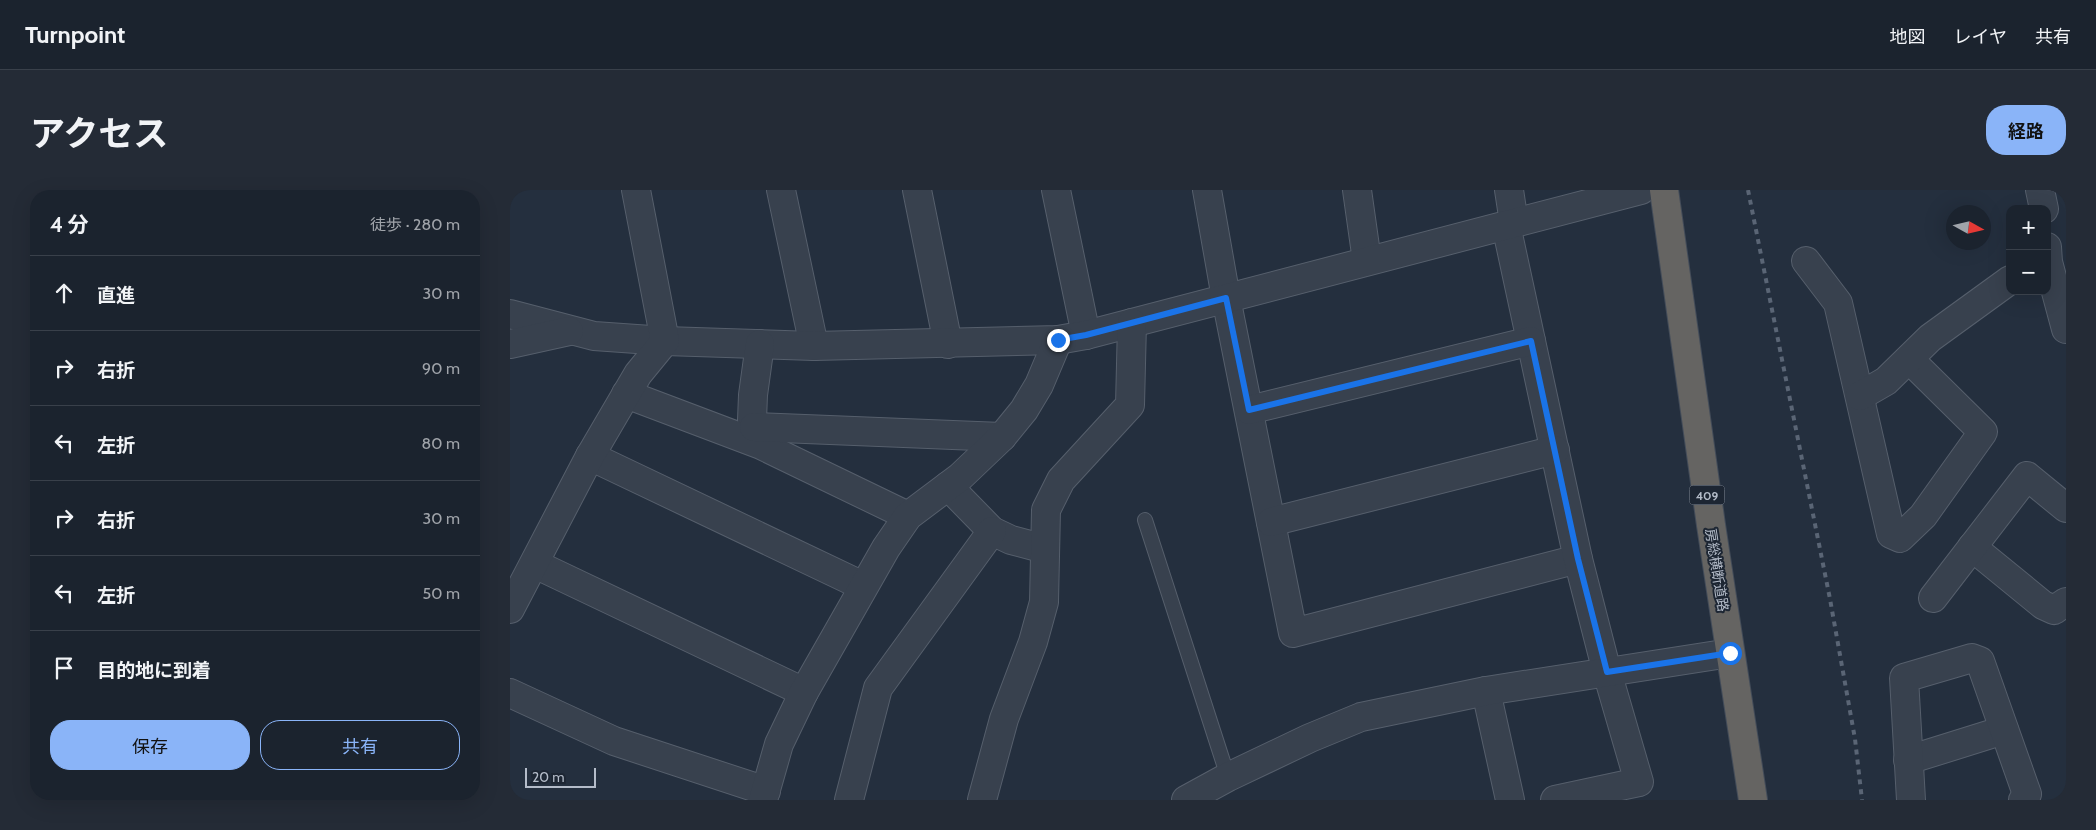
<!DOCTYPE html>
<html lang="ja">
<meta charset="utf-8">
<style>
body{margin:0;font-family:Cabin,"Noto Sans JP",sans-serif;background:#242b36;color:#f1f3f6}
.controls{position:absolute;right:15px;top:15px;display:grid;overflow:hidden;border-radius:10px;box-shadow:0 5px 20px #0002}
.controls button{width:45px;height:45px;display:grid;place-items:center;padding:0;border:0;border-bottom:1px solid #39404a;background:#1b232e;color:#f1f3f6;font:25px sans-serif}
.compass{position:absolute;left:1436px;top:15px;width:45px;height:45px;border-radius:50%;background:#1b232e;box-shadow:0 5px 20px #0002;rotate:98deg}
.scale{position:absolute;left:15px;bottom:12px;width:71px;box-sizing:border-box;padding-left:5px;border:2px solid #b4bcc9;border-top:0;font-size:14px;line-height:18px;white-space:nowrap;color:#b4bcc9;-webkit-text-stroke:4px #1d2633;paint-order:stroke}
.stop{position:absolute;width:15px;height:15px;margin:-11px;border:4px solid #1a73e8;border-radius:50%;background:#fff}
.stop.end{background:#1a73e8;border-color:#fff;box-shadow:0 1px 5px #0008}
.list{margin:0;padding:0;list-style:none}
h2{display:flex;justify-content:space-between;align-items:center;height:65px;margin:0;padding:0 20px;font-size:21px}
h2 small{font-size:16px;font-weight:400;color:#a0a4aa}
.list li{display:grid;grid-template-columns:32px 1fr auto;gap:15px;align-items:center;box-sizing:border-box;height:75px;padding:0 20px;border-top:1px solid #39404a}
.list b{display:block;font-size:19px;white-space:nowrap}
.list em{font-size:16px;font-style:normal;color:#a0a4aa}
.actions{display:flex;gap:10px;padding:15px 20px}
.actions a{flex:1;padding:11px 0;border:1px solid #8ab4f8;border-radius:20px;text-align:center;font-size:18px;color:#8ab4f8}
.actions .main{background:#8ab4f8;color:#111}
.icon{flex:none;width:28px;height:28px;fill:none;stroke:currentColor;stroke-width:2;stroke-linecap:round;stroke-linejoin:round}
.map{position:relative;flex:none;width:1556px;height:610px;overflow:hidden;border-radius:20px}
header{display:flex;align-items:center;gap:30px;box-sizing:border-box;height:70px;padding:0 25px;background:#1b232e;border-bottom:1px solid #39404a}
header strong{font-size:24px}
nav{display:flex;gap:28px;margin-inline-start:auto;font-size:18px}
.intro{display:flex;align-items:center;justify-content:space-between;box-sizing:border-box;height:120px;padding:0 30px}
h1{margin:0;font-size:35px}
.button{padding:12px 22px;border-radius:20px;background:#8ab4f8;color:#111;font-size:18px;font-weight:700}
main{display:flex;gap:30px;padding:0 30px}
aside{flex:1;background:#1b232e;border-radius:20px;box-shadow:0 5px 20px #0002}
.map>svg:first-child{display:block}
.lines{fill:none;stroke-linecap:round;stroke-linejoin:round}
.service-casing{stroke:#565f6c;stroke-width:16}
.minor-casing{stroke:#565f6c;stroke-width:30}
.trunk-casing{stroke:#434c59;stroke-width:30}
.service{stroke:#38414e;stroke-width:14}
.minor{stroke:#38414e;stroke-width:28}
.trunk{stroke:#656462;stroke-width:28}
.rail{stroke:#5a6575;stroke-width:4;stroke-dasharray:5 5;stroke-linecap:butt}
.route{stroke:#1a73e8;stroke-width:6}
.labels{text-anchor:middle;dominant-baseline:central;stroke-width:4;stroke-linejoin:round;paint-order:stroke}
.shield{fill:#1d2633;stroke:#878f9c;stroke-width:1}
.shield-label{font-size:12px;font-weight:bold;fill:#b4bcc9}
.street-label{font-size:14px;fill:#b4bcc9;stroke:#1d2633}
</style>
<header>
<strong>Turnpoint</strong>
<nav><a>地図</a><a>レイヤ</a><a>共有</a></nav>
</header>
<div class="intro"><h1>アクセス</h1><a class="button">経路</a></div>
<main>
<aside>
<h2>4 分<small>徒歩 · 280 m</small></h2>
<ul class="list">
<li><svg class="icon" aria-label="ahead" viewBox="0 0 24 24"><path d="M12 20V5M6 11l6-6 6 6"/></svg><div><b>直進</b></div><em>30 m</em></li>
<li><svg class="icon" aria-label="right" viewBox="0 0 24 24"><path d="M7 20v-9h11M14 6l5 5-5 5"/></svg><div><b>右折</b></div><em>90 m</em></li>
<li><svg class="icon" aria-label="left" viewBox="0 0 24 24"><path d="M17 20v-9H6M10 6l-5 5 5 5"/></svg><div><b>左折</b></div><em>80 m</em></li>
<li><svg class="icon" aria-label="right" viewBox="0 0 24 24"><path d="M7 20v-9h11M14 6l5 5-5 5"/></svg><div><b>右折</b></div><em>30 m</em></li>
<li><svg class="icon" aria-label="left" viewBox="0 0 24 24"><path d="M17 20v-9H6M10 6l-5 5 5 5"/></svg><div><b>左折</b></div><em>50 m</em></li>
<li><svg class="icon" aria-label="arrive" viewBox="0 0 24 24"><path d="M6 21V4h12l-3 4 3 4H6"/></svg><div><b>目的地に到着</b></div></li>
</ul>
<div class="actions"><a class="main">保存</a><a>共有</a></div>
</aside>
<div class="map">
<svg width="1556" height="610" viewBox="0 0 1556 610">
<rect width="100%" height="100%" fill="#242f3e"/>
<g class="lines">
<g class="service-casing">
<polyline id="service" points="635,330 718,587"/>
</g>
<g class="minor-casing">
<g id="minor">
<polyline points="271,0 304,156"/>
<polyline points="407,0 438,154"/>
<polyline points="546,0 576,145"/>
<polyline points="697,0 716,108 783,443 1068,369"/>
<polyline points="847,0 857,71"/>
<polyline points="999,0 1004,33"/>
<polyline points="1530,0 1534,19"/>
<polyline points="996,35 1068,369 1097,482 1129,592 1045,610"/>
<polyline points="1537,57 1538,72 1556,139"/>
<polyline points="1296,71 1328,113 1381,344 1390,348 1413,326 1473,242 1399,169"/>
<polyline points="0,124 84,146 155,151 304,156 548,150 576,145 1131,0"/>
<polyline points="0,154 59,141"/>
<polyline points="250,154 243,205 242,230 251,253"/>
<polyline points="116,204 251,255 398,326"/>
<polyline points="1350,206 1376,191 1420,148 1500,90"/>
<polyline points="739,220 1021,151"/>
<polyline points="244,237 492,247"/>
<polyline points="80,266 353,396"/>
<polyline points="438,296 482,341 501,350 535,359"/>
<polyline points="761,332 1045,260"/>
<polyline points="1462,357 1533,415 1544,420 1556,412"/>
<polyline points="25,374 294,502"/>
<polyline points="1423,408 1517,286 1556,318"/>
<polyline points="0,419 80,266 128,184 155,151 126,0"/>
<polyline points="976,501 1000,610"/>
<polyline points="0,503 104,551 256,601"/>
<polyline points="1398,570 1494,540"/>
<polyline points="253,610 269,554 294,502 376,358 398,326 450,287 492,247 514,220 529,195 548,150"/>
<polyline points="339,610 368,498 482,341"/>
<polyline points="472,610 494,529 523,452 534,412 536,320 551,290 620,215 622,133"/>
<polyline points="676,610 718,587 800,548 851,527 976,501 1220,463"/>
<polyline points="1401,610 1394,488 1462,468 1470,471 1517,604 1513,610"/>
</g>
</g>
<g class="trunk-casing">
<polyline id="trunk" points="1154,0 1201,335 1243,610"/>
</g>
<use href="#service" class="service"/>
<use href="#minor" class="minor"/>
<use href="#trunk" class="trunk"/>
<polyline class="rail" points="1238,0 1320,409 1345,549 1352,610"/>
</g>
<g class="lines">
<polyline class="route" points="548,150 576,145 716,108 739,220 1021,151 1068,369 1097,482 1220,463"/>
</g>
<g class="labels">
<rect class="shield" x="1179.5" y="295.5" width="35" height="19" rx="4"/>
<g class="shield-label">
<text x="1197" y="305">409</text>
</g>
<g class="street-label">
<text transform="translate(1207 380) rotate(81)">房総横断道路</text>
</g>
</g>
</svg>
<div class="controls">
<button>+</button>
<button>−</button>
</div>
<svg class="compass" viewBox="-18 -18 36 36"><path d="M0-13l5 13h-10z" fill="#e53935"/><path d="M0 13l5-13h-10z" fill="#a0a4aa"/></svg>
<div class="scale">20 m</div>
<div class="stop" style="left:1220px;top:463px"></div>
<div class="stop end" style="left:548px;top:150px"></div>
</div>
</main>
